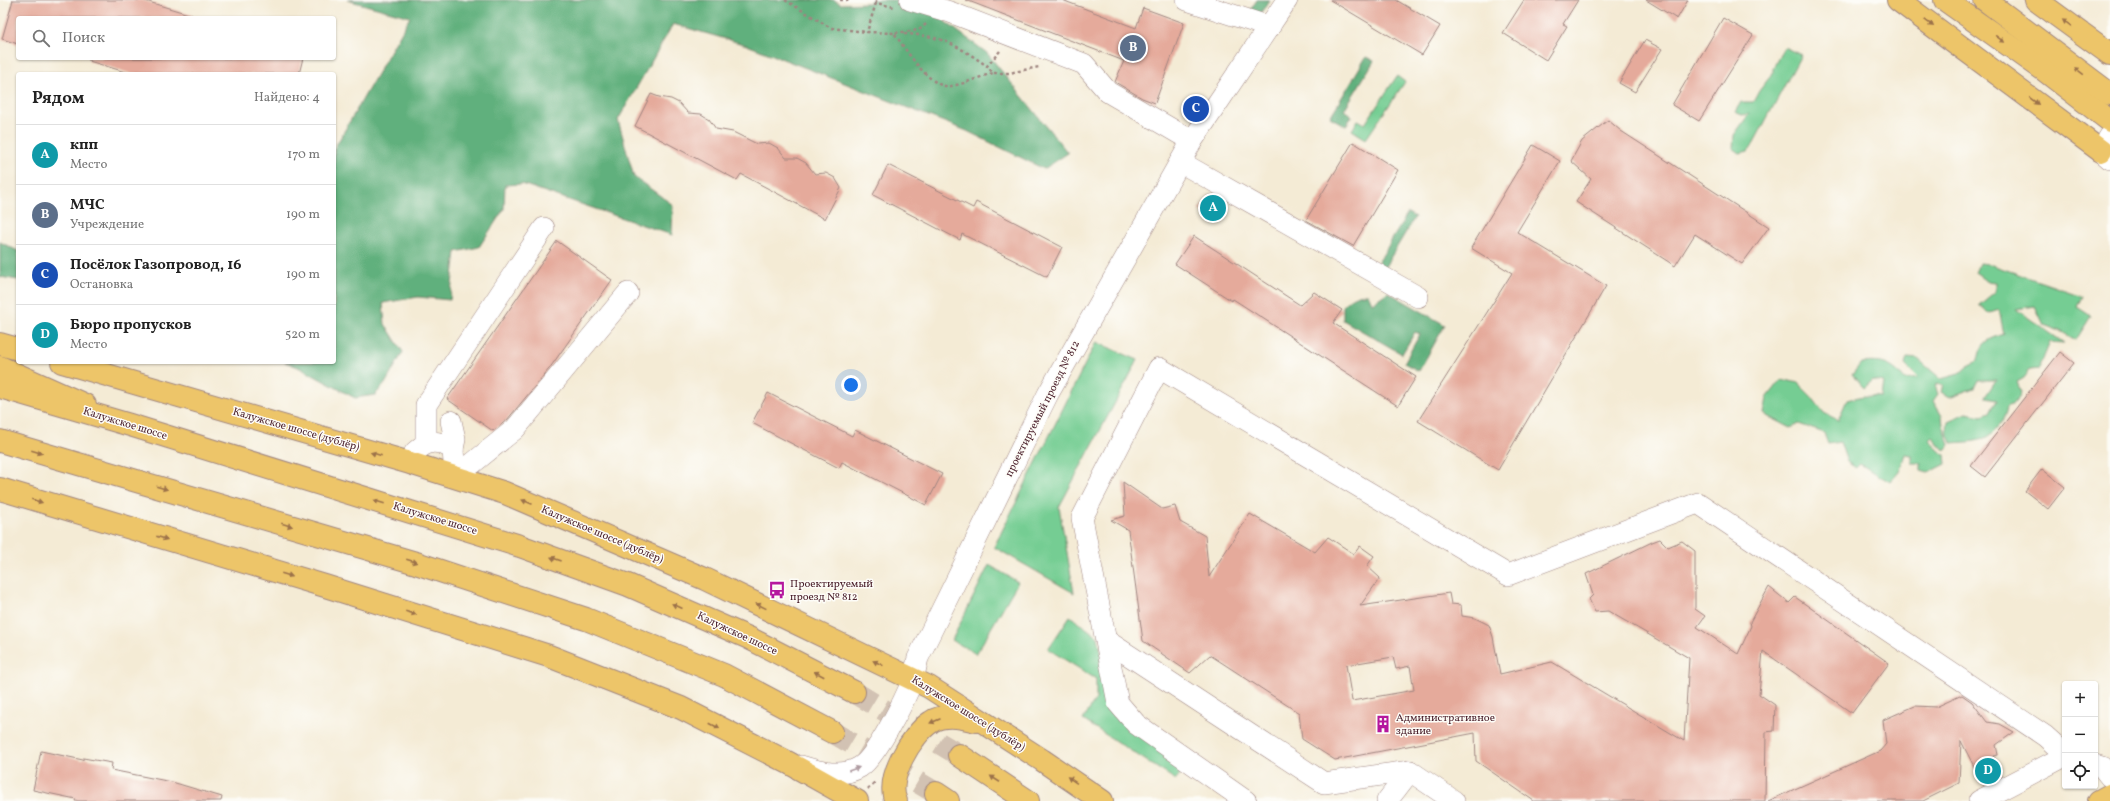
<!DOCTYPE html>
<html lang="ru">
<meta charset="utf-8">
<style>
body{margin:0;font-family:Vollkorn,serif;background:#f2f2f2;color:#222}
.controls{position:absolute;right:12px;bottom:12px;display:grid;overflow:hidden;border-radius:4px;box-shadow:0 1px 3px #0004}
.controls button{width:36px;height:36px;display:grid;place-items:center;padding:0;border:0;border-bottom:1px solid #e0e0e0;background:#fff;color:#222;font:20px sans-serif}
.you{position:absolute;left:851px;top:385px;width:14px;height:14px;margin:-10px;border:3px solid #fff;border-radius:50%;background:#1a73e8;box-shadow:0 0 0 6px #1a73e833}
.badge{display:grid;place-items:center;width:26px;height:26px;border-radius:50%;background:#111827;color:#fff;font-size:13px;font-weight:700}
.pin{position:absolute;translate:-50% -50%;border:2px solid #fff;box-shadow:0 1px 4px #0006}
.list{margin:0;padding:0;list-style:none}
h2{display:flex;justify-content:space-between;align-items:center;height:52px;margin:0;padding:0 16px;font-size:17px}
h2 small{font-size:13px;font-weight:400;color:#767676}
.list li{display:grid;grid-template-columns:26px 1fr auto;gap:12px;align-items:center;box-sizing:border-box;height:60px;padding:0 16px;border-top:1px solid #e0e0e0}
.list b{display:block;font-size:15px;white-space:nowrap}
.list p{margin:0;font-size:13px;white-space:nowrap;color:#767676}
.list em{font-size:13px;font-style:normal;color:#767676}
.icon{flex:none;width:22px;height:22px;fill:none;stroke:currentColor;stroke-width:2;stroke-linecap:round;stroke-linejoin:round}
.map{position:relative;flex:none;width:2110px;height:801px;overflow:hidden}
.search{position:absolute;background:#fff;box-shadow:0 1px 3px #0004;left:16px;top:16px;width:320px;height:44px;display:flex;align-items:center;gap:10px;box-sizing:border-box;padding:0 14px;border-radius:4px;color:#767676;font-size:15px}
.panel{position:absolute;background:#fff;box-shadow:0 1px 3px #0004;left:16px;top:72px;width:320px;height:292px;border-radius:4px}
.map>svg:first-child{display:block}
.green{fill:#75cd93;stroke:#60765f}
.forest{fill:#60b07d;stroke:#556854}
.building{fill:#e5aa9b;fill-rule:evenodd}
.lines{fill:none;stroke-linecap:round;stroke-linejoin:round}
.highway-tunnel{stroke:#d2c2b3;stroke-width:22;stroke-dasharray:22 11;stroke-linecap:butt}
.minor-casing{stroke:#9f8580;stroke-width:22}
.major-casing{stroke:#9f8580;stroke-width:24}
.highway-casing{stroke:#9f8580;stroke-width:24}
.path{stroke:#9f8580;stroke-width:2.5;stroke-dasharray:3 3;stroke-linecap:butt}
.minor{stroke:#fff;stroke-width:21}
.major{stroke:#edc569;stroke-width:22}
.highway{stroke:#edc569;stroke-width:22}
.oneway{fill:#9c724a}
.oneway2{fill:#ae9aa0}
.labels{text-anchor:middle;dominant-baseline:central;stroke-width:3;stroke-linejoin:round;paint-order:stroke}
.street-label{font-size:11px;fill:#4a1f2b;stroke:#fdfcf7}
.poi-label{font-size:11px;fill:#4a1f2b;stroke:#fdfcf7;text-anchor:start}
</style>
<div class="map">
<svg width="2110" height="801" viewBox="0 0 2110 801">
<rect width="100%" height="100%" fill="#fdfcf7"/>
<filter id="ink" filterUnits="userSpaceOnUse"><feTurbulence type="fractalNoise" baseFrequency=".025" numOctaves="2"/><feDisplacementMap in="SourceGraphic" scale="8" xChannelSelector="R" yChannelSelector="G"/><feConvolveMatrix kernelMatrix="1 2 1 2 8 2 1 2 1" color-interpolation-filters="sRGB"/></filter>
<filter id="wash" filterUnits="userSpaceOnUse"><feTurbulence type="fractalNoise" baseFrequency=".012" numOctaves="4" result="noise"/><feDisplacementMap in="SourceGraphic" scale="16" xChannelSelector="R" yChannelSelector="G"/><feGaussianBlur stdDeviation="0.9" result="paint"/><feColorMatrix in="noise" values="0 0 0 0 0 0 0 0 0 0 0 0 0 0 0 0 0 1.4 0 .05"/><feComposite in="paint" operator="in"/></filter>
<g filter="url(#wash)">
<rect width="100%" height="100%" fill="#f4ebd5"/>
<g class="green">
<polygon points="1784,47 1801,55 1752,146 1748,151 1740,153 1733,148 1734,135 1749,114 1742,115 1735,112 1741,102 1753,102 1759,91 1773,73 1773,68"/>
<polygon points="1397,76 1405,82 1366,139 1352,130 1358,120 1365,124"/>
<path d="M1979,263L1989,264L2082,296L2077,307L2091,316L2076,340L2060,331L2044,325L2035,306L2016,309L2064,343L2050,342L2039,369L2030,370L2024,378L2017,382L2021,392L2017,401L2007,406C2006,414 2004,418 1999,425C1985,444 1973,441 1952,443L1947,431L1948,421L1966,413L1982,416L1990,413L1997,399L1985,397L1996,380H1978L1974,388L1949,397L1941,392L1943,385L1937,383L1935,386L1938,394L1933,401L1942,416L1943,425L1950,445L1945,451L1932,437L1929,440L1945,455L1946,464L1928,473L1921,471V463H1912V455L1905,454L1899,472L1890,482L1860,464L1856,468L1847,462L1840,442L1828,444L1824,433L1799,424L1791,428L1764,414L1767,398L1782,379L1798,383L1811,396L1824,413L1838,420L1847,400L1863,396L1881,397L1883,382L1873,380L1864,388L1852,375L1861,363C1883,361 1891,363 1905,380L1918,378L1905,365L1907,358L1918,359L1941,379L1959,374L1969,365L1978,361C1981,342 1987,340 2004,334L1999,310L1990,313L1979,305L1996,291V282L1986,281L1975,273Z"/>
<polygon points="1096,342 1138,360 1059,507 1074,593 994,547"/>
<polygon points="989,565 1018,582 976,654 952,640"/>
<polygon points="1070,616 1098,637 1112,705 1187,766 1176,780 1083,720 1096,699 1096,679 1048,649"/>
</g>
<g class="forest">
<polygon points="347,0 834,0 841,4 869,3 871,0 916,0 987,53 1068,153 1044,169 967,131 747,45 673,24 618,120 634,177 673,205 672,235 522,184 505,185 504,209 479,247 456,252 450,300 418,297 383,303 385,324 403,352 385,384 375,395 355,398 298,367 285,362 334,362 334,149 410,17"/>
<polygon points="1257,0 1270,0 1257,19 1248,13"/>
<polygon points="1366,57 1374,61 1344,110 1352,116 1346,126 1330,117"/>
<polygon points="1408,213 1415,217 1383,270 1376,266"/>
<polygon points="0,242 18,251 18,280 0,277"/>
<path d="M1388,292L1445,325L1419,371L1404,363L1420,334L1415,332L1402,354L1343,320V305C1351,297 1357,294 1368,294L1372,303Z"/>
</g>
<g id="blocks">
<g class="building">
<polygon points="13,0 142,0 192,15 192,18 18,18 18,44 2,39"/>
<polygon points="966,0 1062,0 1136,28 1143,8 1184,23 1155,103 1142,98 1115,82 1124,61"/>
<polygon points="1330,0 1396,0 1440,26 1422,55"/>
<polygon points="1524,0 1578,0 1563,24 1567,26 1546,60 1503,33"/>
<polygon points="1646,0 1688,0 1677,19"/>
<polygon points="1723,18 1753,35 1699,121 1672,105"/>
<polygon points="1645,40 1662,49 1635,92 1619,83"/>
<polygon points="89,58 303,58 299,74 132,74 89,61"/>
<polygon points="651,94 659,97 671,99 679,103 688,113 701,114 709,119 716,129 733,132 757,144 769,143 778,148 786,158 797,158 806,163 815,174 826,173 835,178 841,188 825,219 741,174 737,180 635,126"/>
<polygon points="1608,120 1621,131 1769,227 1742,264 1695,234 1675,266 1576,202 1591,179 1571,161 1582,141"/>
<polygon points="1353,142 1398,170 1353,246 1306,220"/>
<polygon points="1533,145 1560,161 1517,232 1606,286 1498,470 1418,421 1512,273 1471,248"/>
<polygon points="888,165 973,208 976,202 1062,247 1047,277 962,234 960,240 873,195"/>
<polygon points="1210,195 1225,206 1218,220 1199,210"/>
<polygon points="1194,236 1300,305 1314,292 1342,310 1333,323 1416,377 1398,406 1233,299 1232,301 1175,264"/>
<polygon points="557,241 612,280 549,369 507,420 493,431 447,399"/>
<polygon points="2060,352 2074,363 1985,477 1971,466"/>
<polygon points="768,393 852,436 855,430 942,474 926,505 842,462 839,468 752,423"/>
<polygon points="2042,469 2065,487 2048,509 2025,491"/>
<path d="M1123,482L1162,509L1175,506L1180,522L1205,536L1209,577L1250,514L1315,552L1328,537L1354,554L1360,546L1374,556L1367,566L1380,578L1360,606L1449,593L1451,604L1461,605L1462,616L1475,618L1489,625L1493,637L1500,674L1552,662L1684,741L1689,658L1608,611L1595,612L1589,599L1593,595L1586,574L1652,542L1660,539L1668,547L1682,541L1695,551V609L1705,616L1697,627L1738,654L1751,626L1750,622L1769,587L1789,603L1795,597L1889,663L1852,713L1763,651L1759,694L1775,705L1774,731L1766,732L1765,801H1534L1476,761L1475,733L1335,760L1302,739L1299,713L1210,655L1190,673L1143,641L1128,530L1111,520L1125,516ZM1393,657L1396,669L1410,666L1414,690L1352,701L1346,665Z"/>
<polygon points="1962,695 1972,702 1987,722 2000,724 2014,732 1996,745 1998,755 1994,756 2001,776 1983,784 1961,741 1959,783 1923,801 1768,801 1880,751 1886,744 1883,720 1915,706 1936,707"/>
<polygon points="41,751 83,760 83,758 112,763 111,770 172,782 222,797 221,801 75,801 76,799 33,790"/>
</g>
</g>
</g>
<g filter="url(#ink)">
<use href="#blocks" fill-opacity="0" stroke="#9f8580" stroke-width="1"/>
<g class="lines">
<g class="highway-tunnel">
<polyline points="854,692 959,755"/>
<polyline points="832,732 936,793"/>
</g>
<g class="minor-casing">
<g id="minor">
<polyline points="910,0 950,12 1084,64 1108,92 1192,141"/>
<polyline points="1187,0 1270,27"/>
<polyline points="2110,136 2101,151 2110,159"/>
<polyline points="1180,162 1418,297"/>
<polyline points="451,421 455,439 453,449"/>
<polyline points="426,443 426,405 544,228"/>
<path d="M415,452C429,439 437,440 453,449L454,463L451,476"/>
<polyline points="459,478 468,467 515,429 628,293"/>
<polyline points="1107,641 1324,783 1410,771 1454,801"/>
<polyline points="2095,765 2102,767 2110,777"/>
<path d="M801,766C820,772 842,778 860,767C876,757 905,700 912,681C915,674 916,666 918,658L1048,394L1192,141L1287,0"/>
<polyline points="1246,801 1136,724 1118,703 1082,518 1159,368 1508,575 1698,503 2045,736 2065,754"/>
<polyline points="1387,801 1410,771"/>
<polyline points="1979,801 2065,756"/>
</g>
</g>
<g class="major-casing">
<g id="major">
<polyline points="1898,0 2101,151"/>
<polyline points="1945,0 2044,70 2110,121"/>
<polyline points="1985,0 2110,94"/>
<polyline points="2036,0 2110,54"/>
<polyline points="0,344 18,349"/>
<polyline points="62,362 410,463 505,493 705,579 929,687 1042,760 1102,801"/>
<polyline points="0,367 85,405"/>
<polyline points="0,489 325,586 549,656 681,708 789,763 857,801"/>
<path d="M896,801C885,779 912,734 931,722C944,713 962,717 976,721"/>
<polyline points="2099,801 2110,795"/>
</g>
</g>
<g class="highway-casing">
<g id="highway">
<polyline points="0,387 130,425 520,546 628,585 749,638 854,692"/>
<polyline points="0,441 416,563 586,619 724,675 832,732"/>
<polyline points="959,755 1028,801"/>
<polyline points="936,793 948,801"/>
</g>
</g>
<g class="path">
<polyline points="785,0 831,28 867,32"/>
<polyline points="840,0 849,0"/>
<polyline points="876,0 876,3 894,7"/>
<polyline points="876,3 867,32 895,33"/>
<path d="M926,24L919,30L894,33C905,48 930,90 951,86C965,84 979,77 993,73"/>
<path d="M904,34C941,35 957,45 987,66"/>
<polyline points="1000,51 987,66 993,73 1009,73 1039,67"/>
<polyline points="868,789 876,781"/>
</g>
<use href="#minor" class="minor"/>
<use href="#major" class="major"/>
<use href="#highway" class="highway"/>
</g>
<defs><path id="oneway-solid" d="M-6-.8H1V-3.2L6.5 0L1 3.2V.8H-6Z"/></defs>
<g class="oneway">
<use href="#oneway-solid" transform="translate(1929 23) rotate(37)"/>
<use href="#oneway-solid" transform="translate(2067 23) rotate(-144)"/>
<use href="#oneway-solid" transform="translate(2000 39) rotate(36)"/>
<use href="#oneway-solid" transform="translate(2079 71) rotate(-143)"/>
<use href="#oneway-solid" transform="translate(2034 101) rotate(37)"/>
<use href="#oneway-solid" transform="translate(37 452) rotate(16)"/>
<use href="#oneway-solid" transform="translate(376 454) rotate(-164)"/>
<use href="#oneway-solid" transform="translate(162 488) rotate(16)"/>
<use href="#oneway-solid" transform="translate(37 501) rotate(17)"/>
<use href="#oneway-solid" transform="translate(379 502) rotate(-163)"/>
<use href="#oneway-solid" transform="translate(527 502) rotate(-157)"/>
<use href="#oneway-solid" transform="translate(287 525) rotate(16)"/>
<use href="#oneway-solid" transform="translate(162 538) rotate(17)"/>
<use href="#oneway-solid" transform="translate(556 559) rotate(-160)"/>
<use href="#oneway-solid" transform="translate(412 561) rotate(16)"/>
<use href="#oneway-solid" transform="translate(287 575) rotate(17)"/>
<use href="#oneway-solid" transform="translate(677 606) rotate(-156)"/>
<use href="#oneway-solid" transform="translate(761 606) rotate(-154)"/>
<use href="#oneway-solid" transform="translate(411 613) rotate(17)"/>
<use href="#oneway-solid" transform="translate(878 663) rotate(-154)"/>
<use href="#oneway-solid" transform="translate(819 674) rotate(-152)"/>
<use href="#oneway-solid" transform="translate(935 721) rotate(157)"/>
<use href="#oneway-solid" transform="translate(715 726) rotate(27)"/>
<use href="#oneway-solid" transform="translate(995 779) rotate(-147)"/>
<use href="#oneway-solid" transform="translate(1072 780) rotate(-146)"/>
</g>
<use class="oneway2" href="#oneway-solid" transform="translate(854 769) rotate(-19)"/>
</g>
<defs>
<g id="bus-bare" transform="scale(1.38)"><path d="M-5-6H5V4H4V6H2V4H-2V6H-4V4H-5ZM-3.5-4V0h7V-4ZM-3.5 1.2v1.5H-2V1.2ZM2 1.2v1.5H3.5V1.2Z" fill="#b5179e" stroke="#fdfcf7" stroke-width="2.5" paint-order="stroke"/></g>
<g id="building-bare" transform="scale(1.38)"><path d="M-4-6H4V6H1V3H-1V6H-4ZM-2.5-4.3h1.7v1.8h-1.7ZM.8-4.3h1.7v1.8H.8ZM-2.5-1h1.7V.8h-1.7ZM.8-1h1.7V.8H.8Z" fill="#b5179e" stroke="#fdfcf7" stroke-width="2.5" paint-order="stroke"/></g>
</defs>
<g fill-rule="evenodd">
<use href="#bus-bare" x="777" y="590"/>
<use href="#building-bare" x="1383" y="724"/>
</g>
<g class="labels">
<g class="street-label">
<text transform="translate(1043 409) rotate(-63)">проектируемый проезд № 812</text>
<text transform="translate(125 424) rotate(17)">Калужское шоссе</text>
<text transform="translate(296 430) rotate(16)">Калужское шоссе (дублёр)</text>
<text transform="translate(435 519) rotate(17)">Калужское шоссе</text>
<text transform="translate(602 535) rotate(23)">Калужское шоссе (дублёр)</text>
<text transform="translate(737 634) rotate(25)">Калужское шоссе</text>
<text transform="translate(968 714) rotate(32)">Калужское шоссе (дублёр)</text>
</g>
<g class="poi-label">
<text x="790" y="584">Проектируемый<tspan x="790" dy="13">проезд № 812</tspan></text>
<text x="1396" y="718">Административное<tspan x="1396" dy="13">здание</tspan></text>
</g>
</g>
</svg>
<div class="controls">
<button>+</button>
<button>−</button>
<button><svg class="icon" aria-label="locate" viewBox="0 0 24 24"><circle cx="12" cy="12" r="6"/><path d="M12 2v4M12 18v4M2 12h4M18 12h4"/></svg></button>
</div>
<div class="you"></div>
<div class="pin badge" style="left:1213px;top:208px;background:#0f9aa8">A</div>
<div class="pin badge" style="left:1133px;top:48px;background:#5c6f8a">B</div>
<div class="pin badge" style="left:1196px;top:109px;background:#1a4fb4">C</div>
<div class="pin badge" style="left:1988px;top:771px;background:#0f9aa8">D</div>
<div class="search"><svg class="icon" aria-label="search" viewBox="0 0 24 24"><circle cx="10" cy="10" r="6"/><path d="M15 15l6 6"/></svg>Поиск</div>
<section class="panel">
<h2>Рядом<small>Найдено: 4</small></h2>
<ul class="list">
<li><span class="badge" style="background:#0f9aa8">A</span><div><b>кпп</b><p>Место</p></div><em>170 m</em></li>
<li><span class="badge" style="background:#5c6f8a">B</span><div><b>МЧС</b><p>Учреждение</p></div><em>190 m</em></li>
<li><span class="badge" style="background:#1a4fb4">C</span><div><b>Посёлок Газопровод, 16</b><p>Остановка</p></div><em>190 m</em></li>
<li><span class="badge" style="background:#0f9aa8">D</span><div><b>Бюро пропусков</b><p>Место</p></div><em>520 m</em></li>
</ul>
</section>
</div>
